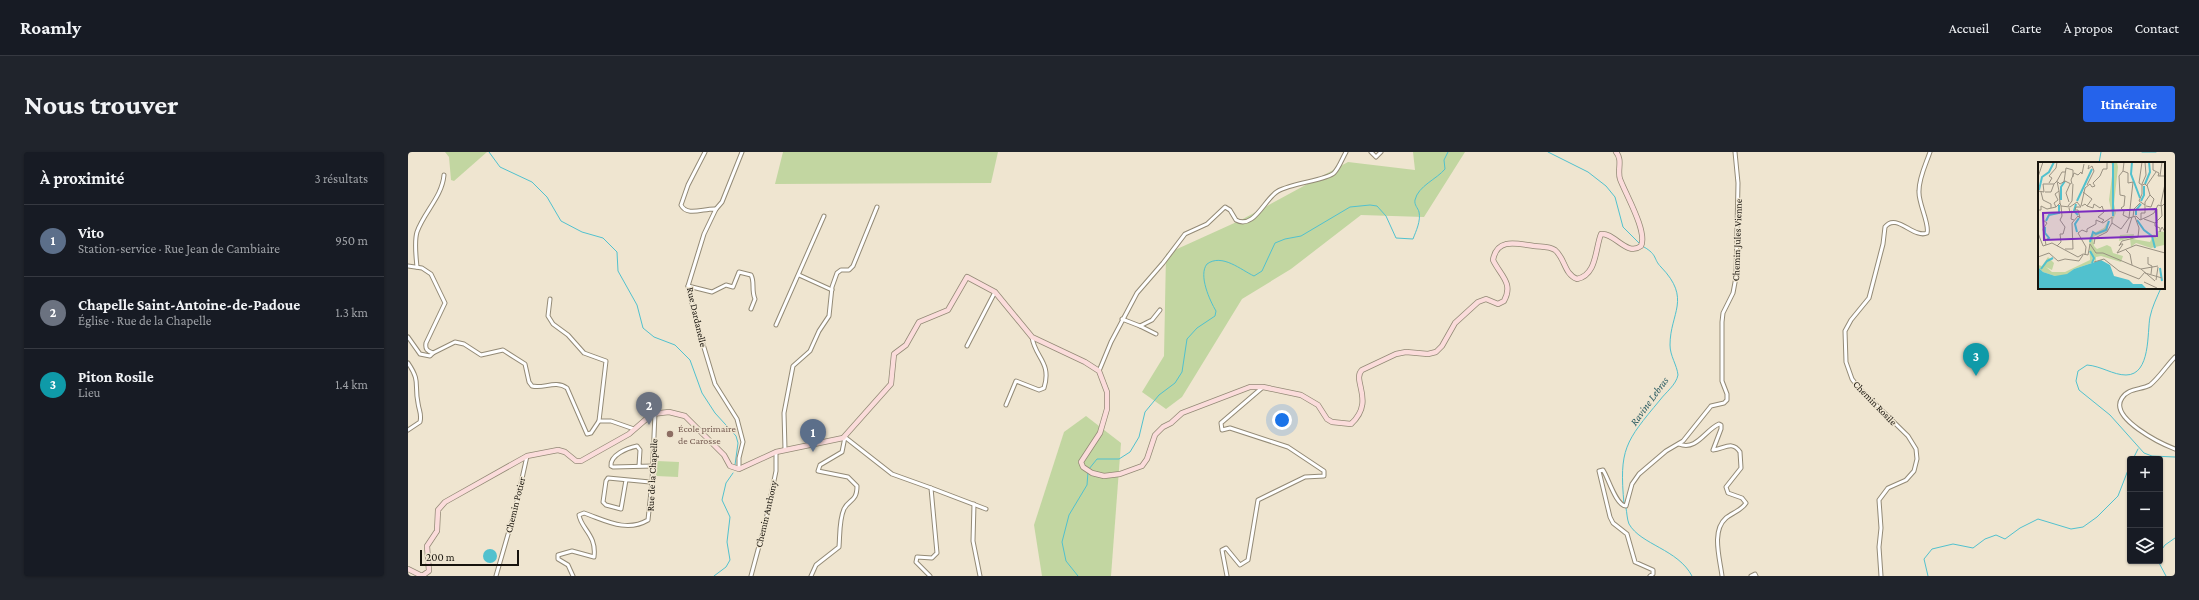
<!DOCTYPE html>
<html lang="fr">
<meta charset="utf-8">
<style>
body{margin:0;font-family:"Crimson Pro",serif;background:#20242c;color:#f1f3f6}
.controls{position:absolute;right:12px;bottom:12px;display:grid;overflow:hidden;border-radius:4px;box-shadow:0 1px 3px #0004}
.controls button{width:36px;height:36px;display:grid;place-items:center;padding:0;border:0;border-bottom:1px solid #363941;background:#171b24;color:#f1f3f6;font:20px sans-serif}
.scale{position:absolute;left:12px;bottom:10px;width:99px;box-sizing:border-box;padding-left:4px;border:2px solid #17130c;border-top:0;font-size:11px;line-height:14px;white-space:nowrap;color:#17130c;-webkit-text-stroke:3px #efe5d0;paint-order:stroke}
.you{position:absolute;left:874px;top:268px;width:14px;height:14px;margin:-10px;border:3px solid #fff;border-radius:50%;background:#1a73e8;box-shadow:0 0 0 6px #1a73e833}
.badge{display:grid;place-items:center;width:26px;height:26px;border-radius:50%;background:#2563eb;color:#fff;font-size:13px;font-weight:700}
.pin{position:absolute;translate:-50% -33px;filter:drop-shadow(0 1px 2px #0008)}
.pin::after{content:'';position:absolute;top:21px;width:14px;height:12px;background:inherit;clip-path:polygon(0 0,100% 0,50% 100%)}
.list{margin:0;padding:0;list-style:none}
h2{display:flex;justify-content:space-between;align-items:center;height:52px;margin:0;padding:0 16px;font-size:17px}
h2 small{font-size:13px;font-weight:400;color:#9ea1a6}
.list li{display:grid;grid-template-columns:26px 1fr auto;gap:12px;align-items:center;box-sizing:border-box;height:72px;padding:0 16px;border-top:1px solid #363941}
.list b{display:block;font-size:15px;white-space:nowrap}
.list p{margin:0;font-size:13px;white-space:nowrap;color:#9ea1a6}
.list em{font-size:13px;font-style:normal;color:#9ea1a6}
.icon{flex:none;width:22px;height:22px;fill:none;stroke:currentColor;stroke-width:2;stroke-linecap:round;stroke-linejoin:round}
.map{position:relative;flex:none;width:1767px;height:424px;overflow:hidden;border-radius:4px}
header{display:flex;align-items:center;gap:24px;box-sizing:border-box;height:56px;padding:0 20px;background:#171b24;border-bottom:1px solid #363941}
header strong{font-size:19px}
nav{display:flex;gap:22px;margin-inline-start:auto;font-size:14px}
.intro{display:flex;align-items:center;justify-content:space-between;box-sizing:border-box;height:96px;padding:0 24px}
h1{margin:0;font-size:28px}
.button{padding:10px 18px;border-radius:4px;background:#2563eb;color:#fff;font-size:14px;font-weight:700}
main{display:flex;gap:24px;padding:0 24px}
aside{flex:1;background:#171b24;border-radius:4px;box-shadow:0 1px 3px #0004}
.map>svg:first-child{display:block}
.green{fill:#c2d6a1}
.water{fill:#51c1ce}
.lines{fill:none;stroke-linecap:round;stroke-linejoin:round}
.stream{stroke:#51c1ce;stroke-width:1}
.street-casing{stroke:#938a76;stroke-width:5}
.secondary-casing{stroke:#938a76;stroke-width:6}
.street{stroke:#fff;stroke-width:3}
.secondary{stroke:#fbdcdb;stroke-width:4.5}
.education-dot{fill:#8d6e63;stroke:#efe5d0;stroke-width:1.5}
.labels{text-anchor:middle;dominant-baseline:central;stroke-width:3;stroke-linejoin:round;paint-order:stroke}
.street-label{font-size:10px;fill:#17130c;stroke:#efe5d0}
.education-label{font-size:10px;fill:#785e54;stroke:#efe5d0;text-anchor:start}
.water-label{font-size:11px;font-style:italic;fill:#2f5f65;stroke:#efe5d0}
.inset-river{fill:none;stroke:#51c1ce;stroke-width:2}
.inset-road{fill:none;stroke:#999182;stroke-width:1}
.view{fill:#7b2cbf;fill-opacity:0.15;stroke:#7b2cbf;stroke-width:2}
.inset-edge{fill:none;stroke:#17130c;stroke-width:2}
</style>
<header>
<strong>Roamly</strong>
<nav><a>Accueil</a><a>Carte</a><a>À propos</a><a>Contact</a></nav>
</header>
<div class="intro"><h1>Nous trouver</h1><a class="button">Itinéraire</a></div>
<main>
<aside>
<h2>À proximité<small>3 résultats</small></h2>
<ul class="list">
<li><span class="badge" style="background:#5c6f8a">1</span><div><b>Vito</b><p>Station-service · Rue Jean de Cambiaire</p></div><em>950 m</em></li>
<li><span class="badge" style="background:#6b7280">2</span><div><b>Chapelle Saint-Antoine-de-Padoue</b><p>Église · Rue de la Chapelle</p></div><em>1.3 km</em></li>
<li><span class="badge" style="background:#0f9aa8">3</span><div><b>Piton Rosile</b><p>Lieu</p></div><em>1.4 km</em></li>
</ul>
</aside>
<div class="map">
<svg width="1767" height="424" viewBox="0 0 1767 424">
<rect width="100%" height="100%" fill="#efe5d0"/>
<g class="green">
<polygon points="37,0 79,0 46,29 43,28 41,5"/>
<polygon points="375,0 590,0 583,31 367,32"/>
<polygon points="1005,0 1057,0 1016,65 953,63 883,117 834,147 774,245 758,257 734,240 756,204 758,102 833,68 940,10 1007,18"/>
<polygon points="678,264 713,291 703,424 634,424 626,373 656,280"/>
<polygon points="249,309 271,310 270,325 248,324"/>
</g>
<circle class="water" cx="82" cy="404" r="7"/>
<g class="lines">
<g class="stream">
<polyline points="81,0 92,15 124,30 139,45 153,69 174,80 195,86 209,100 210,119 229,153 235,176 246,185 267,193 282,208 294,241 307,261 328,284 330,291 327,313"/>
<polyline points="1140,0 1180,20 1198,34 1207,45 1215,75 1232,92"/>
<polyline points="1734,0 1748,0"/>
<polyline points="1691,11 1693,0"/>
<polyline points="1756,108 1756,122"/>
<path d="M1753,136C1749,145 1744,155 1742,165C1739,180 1743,223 1718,223C1705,223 1693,214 1679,213L1670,219L1668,229L1671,238L1702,263L1736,301L1744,304L1767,305"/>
<polyline points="1725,307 1730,297"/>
<path d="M681,317L689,307H711L722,300L731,285L737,260L751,243L767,231L774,220L779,187L789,176L807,164L808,159C802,149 790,123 799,112C814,101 833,118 846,124L854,119L867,91L877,87L893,84L942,55L962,53L969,54L978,64L988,86L1005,87C1008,79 1013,69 1011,60C1010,56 1006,53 1007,48C1010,34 1029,27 1037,17L1036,8L1040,0"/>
<path d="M1216,352C1211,297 1217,290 1252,248C1258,240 1268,233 1270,223C1269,213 1262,204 1262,193C1262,161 1284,147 1253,115C1245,107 1250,103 1236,95"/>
<path d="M1218,356C1219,361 1219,367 1221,372C1233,393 1270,397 1284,424"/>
<polyline points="1752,400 1757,393 1767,386"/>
<polyline points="1750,409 1758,424"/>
<polyline points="306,424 318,415 322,408 319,390 322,365 314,348 318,331 325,321"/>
<polyline points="670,424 658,409 654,390 661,363 679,333 680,320"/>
<polyline points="1520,424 1516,407 1524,397 1545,392 1565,396 1577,387 1588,383 1597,387 1612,376 1630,367 1663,377 1675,375 1689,365 1710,344 1722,313"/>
</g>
<g class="street-casing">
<g id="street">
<path d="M297,0L280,33L273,53C279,65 296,56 308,57L296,82L280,134L288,169L307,232L329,267L335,290L331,306V317"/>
<polyline points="963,0 968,5 973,0"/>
<polyline points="308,57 314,50 334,0"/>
<path d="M0,114L14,116L23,122L37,151L18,191C17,197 19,199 25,201L47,190L56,192L73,203L95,198L117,212L121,230L124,234C136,237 147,228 159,236L179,282L183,281L191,269H203L226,277"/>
<path d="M9,115C8,104 6,90 9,80C16,60 34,45 36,23"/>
<polyline points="391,123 424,138"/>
<path d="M280,134L304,140L318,133L325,135L331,120L343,123C347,130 343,138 347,147L343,157"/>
<polyline points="142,147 140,164 145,172 160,183 176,201 198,209 191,269"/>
<polyline points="714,167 732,174 744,168 752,158"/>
<polyline points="368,173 416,64"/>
<polyline points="732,174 748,182"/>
<polyline points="0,185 12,202 22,204 25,201"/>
<polyline points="559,194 587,140"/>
<path d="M1767,205C1759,213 1751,226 1742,233C1733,238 1720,236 1714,246C1700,266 1754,292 1767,297"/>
<path d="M0,211C13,230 6,232 10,251C11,259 14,262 12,270L0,278"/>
<path d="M691,219L703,190L729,141L755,111L777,82L799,72L817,55L822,58L828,68C846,78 857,46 870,39C884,31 919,28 926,21C931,16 934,7 938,0"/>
<path d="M598,253L608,229L631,238L636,236C644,210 627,206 624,185"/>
<polyline points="435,286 438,286 484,322 523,336 529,401 524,406 509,405 508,410 522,424"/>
<path d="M1271,292C1289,299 1297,278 1311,272L1313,273V277L1305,298C1316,297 1324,288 1332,300L1333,316L1318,335L1320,341L1334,346L1338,351C1334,358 1324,361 1318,366C1303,379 1312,407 1314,424"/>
<polyline points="377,297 376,261 385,214 402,199 411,179 421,164 424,135 429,121 433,118 441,118 445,114 469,55"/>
<path d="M231,314L232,298L229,294C219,296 202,303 203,314L205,315L245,314"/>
<polyline points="218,328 213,357 198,353 195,350 198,329 200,326 242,330 244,330"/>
<polyline points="523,336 578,357"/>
<polyline points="566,352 565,389 572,424"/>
<polyline points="88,424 107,358 119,304"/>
<path d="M165,424L160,413L150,407V403L164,399L186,405C189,383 173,377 171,363L176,361C197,368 218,381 240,368L244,330L247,261"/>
<polyline points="343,424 358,368 368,319 368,300"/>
<path d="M403,424L408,413L431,395C432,384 431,368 436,357C441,347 449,350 449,334L440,325L410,319L412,313L434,300L437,285"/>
<polyline points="819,424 814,398 818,396 832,413 840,408 850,348 897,325 916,324 916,319 880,295 822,276 814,278 813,271 855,235"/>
<path d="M1242,424L1245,422V418L1227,410L1219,382L1205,371L1202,365L1191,319L1195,318C1200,325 1208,354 1218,354L1224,332L1231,322L1258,299L1275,289L1303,254L1316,251L1319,248V242L1314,229V170L1315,161L1325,141L1328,125L1330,31L1327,0"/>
<polyline points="1343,424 1347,422 1348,424"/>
<path d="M1473,424L1471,395L1473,376L1471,348L1480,336L1498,328L1506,319L1509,307L1508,297L1500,284L1450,235L1444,227L1438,210L1437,179L1443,168L1461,146L1475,92L1477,75C1488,60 1506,87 1519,81C1522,72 1510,51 1511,39C1511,25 1518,12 1522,0"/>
</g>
</g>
<g class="secondary-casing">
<path id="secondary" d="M0,417L14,424L21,419L19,394L29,379L30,358L37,350L119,304L150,298L157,300L168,309H173L221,282L244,262L261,260L277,264L316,303L322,314L331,317L368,300L435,286L483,232L486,202L498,193L511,170L540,158L559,125L587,140L624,185L677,210L691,219L699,240V257L692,281L673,310L675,315L684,321L696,324L712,322L734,314L739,307L747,283L755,275L763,271L774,261L842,235H855L893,243L910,253L919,267L924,270L943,272C968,249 943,228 954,218L988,202L998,200L1020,202L1028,200L1034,194L1047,171L1070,150L1078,147L1090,152L1096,149C1106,131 1092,123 1085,108C1089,85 1110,92 1126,94C1133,95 1141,94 1147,98C1157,106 1156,122 1169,127C1189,123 1187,97 1193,82C1206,80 1219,105 1233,94C1240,80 1217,41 1212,27C1209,18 1215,8 1208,0"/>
</g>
<use href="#street" class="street"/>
<use href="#secondary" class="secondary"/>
</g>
<circle class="education-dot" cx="262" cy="282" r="4"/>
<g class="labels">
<g class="street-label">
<text transform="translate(1329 88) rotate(-88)">Chemin Jules Vienne</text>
<text transform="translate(289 165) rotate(77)">Rue Dardanelle</text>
<text transform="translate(1467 251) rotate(46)">Chemin Rosile</text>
<text transform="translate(244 323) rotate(-87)">Rue de la Chapelle</text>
<text transform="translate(107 353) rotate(-76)">Chemin Potier</text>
<text transform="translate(358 362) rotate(-77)">Chemin Anthony</text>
</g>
<g class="education-label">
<text x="270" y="276">École primaire<tspan x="270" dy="12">de Carosse</tspan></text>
</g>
<g class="water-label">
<text transform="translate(1241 249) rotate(-54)">Ravine Lebras</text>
</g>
</g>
<g transform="translate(1630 10)">
<rect width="127" height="127" fill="#efe5d0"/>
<path d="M73,0H79L80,5L76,42L78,51L75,58L71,38L75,6ZM70,59V69L55,75L56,84L59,87L69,83L73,85L75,91L85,94L83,100L63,94L58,95V99L55,98L54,101L36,107L27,114H17L5,110L0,105V103L4,104L10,95L16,101L14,108L8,105L14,110H27L52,98L51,77L54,72L66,66ZM120,69L127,70L126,83L113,86L98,81L93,85L92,76L81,79L82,73L96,72L95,77L112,80L116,72L119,76Z" fill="#c2d6a1"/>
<path d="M63,98L72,103L76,114L91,118L95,122H104L109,127H0V105L5,110L17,114L29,112L36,107Z" fill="#51c1ce"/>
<path class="inset-river" d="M75,0V54M94,0L93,12L102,36M107,22L112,10L111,0M1,28L4,15L11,10L16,0M23,38V25L27,19M39,39L54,7M103,39L106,33V24M38,42L36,49L40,53M98,53V48L103,42M99,58L106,68L114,74L117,86M8,59L11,53L21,51V43M7,65V71L11,76L9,78M39,70L37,62L41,56M52,80L55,70L58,72L68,68L71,59M52,89L56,96L54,101M122,106L124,119M3,107L9,99L15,96"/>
<path class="inset-road" d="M86,0L85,9L81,14L82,33L87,34L86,44L83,46L86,49L85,53L91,56M104,0L101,21L104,23M115,0V8L121,11L120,14H127M28,6L35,8V15M85,9L90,11V21L95,20L91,56M122,14L124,0M0,15L5,0M19,19L24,10H27M20,20L22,22L27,19L33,22M26,20L28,6M11,21L14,16L11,14L18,6L19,0M34,22L33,18L36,11L40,13L43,10L44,12L46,2M104,22L108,13L107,0M49,23L56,9L54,4L50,7L51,3M0,29L6,30L5,22H16L19,19L21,29L17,32L20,38L16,41L18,45M21,29L22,41M3,30L5,38L13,42V46M7,30H13L16,22M31,40L28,31L32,22M22,41L23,44L32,45L39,40L43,45H38L37,48H40L42,56L40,54L34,61L35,87H27M107,43L101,39L104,32V23L107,22L109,24M30,44L34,39L35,22M43,44L47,26L52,22L54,25L57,24L55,21L62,14L65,7H69V0M44,44L47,42L49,44L54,37L45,30M49,44L55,46L56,42L62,46L64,44L66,50L60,55L66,58L64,60M108,44L113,45L116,37L112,33M31,46L32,50L34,49L33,57L36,58M119,47V61M0,48H3V44L9,47L18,45L22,41M95,55L96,47L102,41M97,55L101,66L100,75L84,79L81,84L83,82H85L79,91L98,83L127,91M106,57L117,61V64L122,66V70L124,65L127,70M5,58L9,61L5,67L8,83M103,58V51H107V40L112,33L109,23L118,10M117,61L124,54L123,41L127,22M0,71L5,84M89,71L94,55M56,82L57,76L69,70L74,61M5,84L14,81L40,95L45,92L50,93L52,82L58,91H65L103,107L117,119M19,84L23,80L22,72H25L27,65L22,58L24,54L23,44M87,87L92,92L94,103M47,93L48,85L40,71L44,68L49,70V67L58,62V58L65,61L74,55V61L83,67L91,56L98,54L102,58L111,54L116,51L120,43L124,44L127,41M127,94V113M0,95L11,91L20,99L27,97L41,99L45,93M110,95V102L114,104L113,112M56,100L66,97L81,109L101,117L107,110M103,107L120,104M107,111L124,116M118,118L120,105M106,120L119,126"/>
<path class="view" d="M118,47L119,74L6,78L5,51Z"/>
<rect width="127" height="127" class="inset-edge"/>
</g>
</svg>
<div class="controls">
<button>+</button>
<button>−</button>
<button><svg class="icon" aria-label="layers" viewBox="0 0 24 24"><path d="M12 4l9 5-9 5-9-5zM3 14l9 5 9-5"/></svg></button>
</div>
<div class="scale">200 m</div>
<div class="you"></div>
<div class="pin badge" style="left:405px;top:300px;background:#5c6f8a">1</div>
<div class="pin badge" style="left:241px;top:273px;background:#6b7280">2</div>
<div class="pin badge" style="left:1568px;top:224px;background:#0f9aa8">3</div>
</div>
</main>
